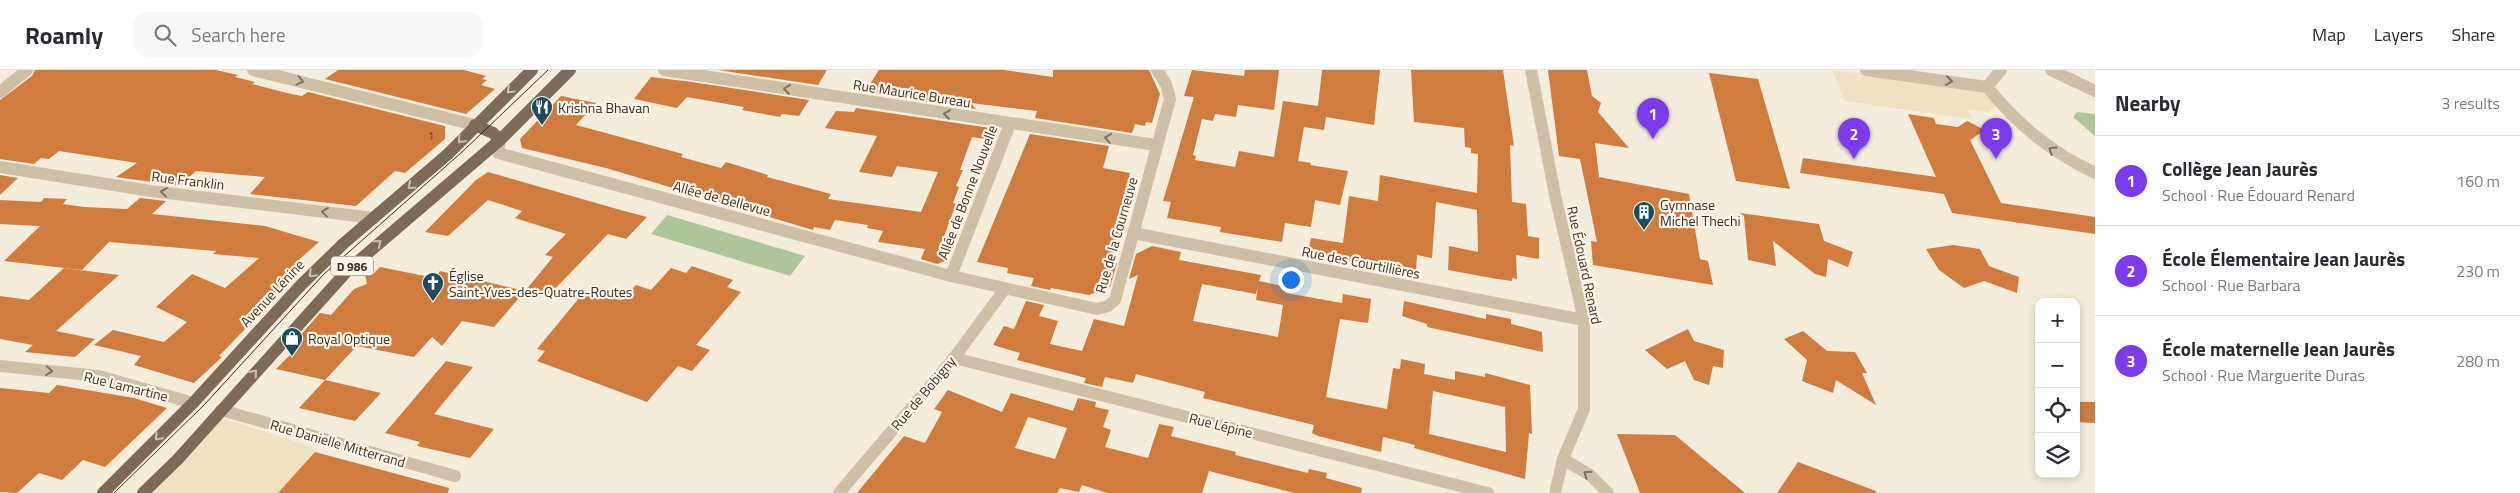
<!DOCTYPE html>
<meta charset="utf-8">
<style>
body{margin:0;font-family:"Titillium Web",sans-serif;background:#f7f7f7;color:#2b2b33}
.controls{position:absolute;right:15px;bottom:15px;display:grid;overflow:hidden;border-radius:10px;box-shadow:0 2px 8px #0003}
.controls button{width:45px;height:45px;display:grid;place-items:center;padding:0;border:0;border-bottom:1px solid #e1e1e2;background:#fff;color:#2b2b33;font:25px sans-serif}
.you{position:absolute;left:1290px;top:209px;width:18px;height:18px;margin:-12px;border:4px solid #fff;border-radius:50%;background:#1a73e8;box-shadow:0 0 0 8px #1a73e833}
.badge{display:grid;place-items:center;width:32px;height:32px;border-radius:50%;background:#7c3aed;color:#fff;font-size:16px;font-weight:700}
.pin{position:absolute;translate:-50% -41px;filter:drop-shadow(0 1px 2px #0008)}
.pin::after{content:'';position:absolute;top:26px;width:18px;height:15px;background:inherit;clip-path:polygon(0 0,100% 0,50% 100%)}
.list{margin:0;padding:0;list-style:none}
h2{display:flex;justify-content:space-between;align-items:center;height:65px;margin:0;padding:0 20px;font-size:21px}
h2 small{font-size:16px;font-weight:400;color:#7c7c81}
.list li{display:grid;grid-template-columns:32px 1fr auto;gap:15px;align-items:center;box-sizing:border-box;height:90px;padding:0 20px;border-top:1px solid #e1e1e2}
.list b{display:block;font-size:19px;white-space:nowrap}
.list p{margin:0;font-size:16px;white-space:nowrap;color:#7c7c81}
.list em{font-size:16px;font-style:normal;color:#7c7c81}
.icon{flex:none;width:28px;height:28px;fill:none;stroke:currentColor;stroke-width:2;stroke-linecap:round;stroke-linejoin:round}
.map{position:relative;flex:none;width:2095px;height:423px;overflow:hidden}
header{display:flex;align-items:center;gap:30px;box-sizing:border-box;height:70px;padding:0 25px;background:#fff;border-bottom:1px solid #e1e1e2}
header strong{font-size:24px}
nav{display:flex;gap:28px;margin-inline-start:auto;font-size:18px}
.search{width:350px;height:45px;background:#f7f7f7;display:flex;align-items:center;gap:12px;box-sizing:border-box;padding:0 18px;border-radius:15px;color:#7c7c81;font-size:19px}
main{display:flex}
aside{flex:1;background:#fff}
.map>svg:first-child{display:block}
.green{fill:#afc59b}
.plaza{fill:#eee2c2}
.building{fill:#d07c3e;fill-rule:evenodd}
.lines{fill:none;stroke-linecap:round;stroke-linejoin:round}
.street{stroke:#cec0a7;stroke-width:12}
.primary{stroke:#7d6b58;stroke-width:12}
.tram{stroke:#3a3128;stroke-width:1}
.oneway{stroke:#7d7161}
.oneway2{stroke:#c9beaf}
.labels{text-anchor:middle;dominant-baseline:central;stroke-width:4.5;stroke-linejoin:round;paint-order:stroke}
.number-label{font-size:11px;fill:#60442e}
.shield{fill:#fbf6e9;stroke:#746c62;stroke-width:1}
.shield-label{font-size:12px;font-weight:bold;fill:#3a3128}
.street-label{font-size:14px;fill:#3a3128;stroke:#fbf6e9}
.poi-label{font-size:14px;fill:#3a3128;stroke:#fbf6e9;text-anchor:start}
</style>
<header>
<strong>Roamly</strong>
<div class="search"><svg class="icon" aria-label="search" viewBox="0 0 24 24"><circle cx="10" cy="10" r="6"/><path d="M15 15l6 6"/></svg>Search here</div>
<nav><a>Map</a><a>Layers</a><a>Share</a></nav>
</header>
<main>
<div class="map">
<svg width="2095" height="423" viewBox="0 0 2095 423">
<rect width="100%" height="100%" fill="#f4eddc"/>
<g class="green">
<polygon points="2077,42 2095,44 2095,66 2073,47"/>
<polygon points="667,145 805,186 790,206 651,164"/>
</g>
<g class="plaza">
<polygon points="1832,0 1979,18 1986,22 1995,37 1988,42 1968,40 1972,49 1845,31"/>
<polygon points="222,348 319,379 278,423 147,423"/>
</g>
<g class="building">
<polygon points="35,0 216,0 238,5 235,7 255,12 252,14 291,24 302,26 308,22 445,56 445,69 405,103 395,101 356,136 250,124 265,107 196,101 180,116 116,107 137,93 59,81 49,89 41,88 34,94 0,89 0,30 32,6"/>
<polygon points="338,0 464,0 486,6 482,9 487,10 481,15 495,19 466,44 325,9"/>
<polygon points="718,0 827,0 818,15"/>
<polygon points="879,0 1004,0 1053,7 1053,0 1149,0 1160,24 1152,53 1146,52 1145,56 1135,54 1132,63 1035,48 1037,41 971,33 976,39 865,22"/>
<polygon points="1192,0 1244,6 1245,0 1279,0 1274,40 1238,35 1236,47 1215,44 1213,51 1202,49 1193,85 1196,86 1195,90 1235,97 1239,81 1274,87 1283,31 1318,36 1322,0 1380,0 1374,55 1326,47 1324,60 1304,57 1298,91 1311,93 1310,95 1348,101 1340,135 1315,130 1311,157 1285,153 1282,172 1220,162 1221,157 1167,148 1171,132 1163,131 1194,27 1184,26"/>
<polygon points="1411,0 1503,0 1514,76 1510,75 1512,132 1526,134 1528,166 1539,168 1539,189 1516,185 1517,209 1512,208 1512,211 1497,209 1448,200 1449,176 1478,182 1477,140 1436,132 1432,188 1417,185 1416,202 1308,182 1311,168 1343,173 1349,126 1378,131 1380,105 1477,123 1478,84 1471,83 1471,78 1465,77 1464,58 1414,52"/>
<polygon points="1548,0 1587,0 1592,26 1601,33 1598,42 1629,78 1595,73 1599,107 1689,124 1700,189 1708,191 1713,215 1593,195 1591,171 1597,172 1580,89 1559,86"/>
<polygon points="1709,3 1758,9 1790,119 1736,111"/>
<polygon points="651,7 692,12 809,30 799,46 782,44 780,47 742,40 744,37 687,27 677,38 634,29"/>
<polygon points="561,26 596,33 576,55 683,84 681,87 721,98 726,92 768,105 767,107 831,124 828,129 921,142 938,102 897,96 892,107 859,102 877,66 825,58 836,41 854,42 856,38 990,58 985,69 972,67 960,100 963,100 956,116 959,117 953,133 956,134 941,174 952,175 945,191 937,194 921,189 925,179 878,172 883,161 867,158 868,155 835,150 830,160 814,157 813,160 606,98 522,78 520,69"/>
<polygon points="1908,44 1934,48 1936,54 1958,57 1967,51 1985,60 1970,70 2001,133 2095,147 2095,164 1952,143 1944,124 1800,103 1803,88 1936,107"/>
<polygon points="1030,64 1109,76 1103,98 1130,103 1129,106 1132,107 1110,196 1117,193 1110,217 1089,225 1051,218 1050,220 1031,216 1034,208 1007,203 1008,198 977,192"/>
<polygon points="488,102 617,139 647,147 626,169 608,164 548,226 525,221 553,187 545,185 566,164 515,148 522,141 488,130 448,166 425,162 476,110"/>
<polygon points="0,105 18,108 0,125"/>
<polygon points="44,128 67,129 63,134 84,137 127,139 140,128 166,131 152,144 265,156 319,172 294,194 304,196 241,253 249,255 219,286 222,287 194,313 134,295 141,286 94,275 113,260 164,272 187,252 156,237 192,204 225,218 259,188 213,184 216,181 109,172 82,200 4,191 40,156 0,154 0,130 41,132"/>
<polygon points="1740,143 1819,154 1824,171 1853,182 1848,197 1828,189 1826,207 1815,204 1773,171 1776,196 1748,190 1744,146"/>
<polygon points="1953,175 1980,179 1989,196 2019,207 2017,223 1984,211 1964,218 1939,200 1926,179"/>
<path d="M1152,176L1181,182L1179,190L1261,205L1259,211L1287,217L1286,223L1342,233L1343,224L1371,229L1368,253L1340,249L1326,327L1387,339L1393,298L1400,299L1401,289L1425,294L1424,304L1455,310V301L1485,307V303L1530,315L1532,364L1529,363L1525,409L1414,378L1415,375L1383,367L1381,382L1318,366L1312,363L1314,355L1203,328L1205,322L1136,304L1133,313L1105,307L1102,317L1084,313L1086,308L1017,290L1020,283L993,275L1004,256L1014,259L1026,231L1044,235L1039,246L1058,251L1050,274L1082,281L1094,249L1124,256L1138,205L1129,209L1136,184ZM1202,214L1256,224L1258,215L1256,230L1283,235L1278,267L1193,251ZM1433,321L1505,337L1506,382L1429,364Z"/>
<polygon points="692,196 733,210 727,217 741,222 696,275 710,280 692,301 678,296 647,332 537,291 545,281 537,279 584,222 621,230 636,215 651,220 671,198 686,203"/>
<polygon points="380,197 435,208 440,201 525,221 494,257 462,251 442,276 432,267 414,287 357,276 325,310 276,299 296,279 290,277 320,243 331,245 354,219 367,214 365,204 372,205"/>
<polygon points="64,198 119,205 56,261 95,269 75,287 25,282 33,275 0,269 0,226 29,230"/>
<polygon points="1404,231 1486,249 1486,244 1511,249 1511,254 1542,262 1543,282 1427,257 1427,254 1402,246"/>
<polygon points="1688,259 1694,271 1724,280 1723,298 1713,296 1709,315 1694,310 1685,291 1667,299 1645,280"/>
<polygon points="1803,261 1827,281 1855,282 1867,303 1862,303 1876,335 1836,310 1833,323 1802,311 1807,290 1784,269"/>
<polygon points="446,291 473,297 434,344 494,359 470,388 417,376 420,372 385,363"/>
<polygon points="325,310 381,323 355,351 299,338"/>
<polygon points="57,315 134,328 167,338 105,397 83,390 62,410 39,403 17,423 0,422 0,318 49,323"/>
<path d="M948,320L1002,342L1011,323L1073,341L1078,328L1096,332L1095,337L1109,340L1103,357L1111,360L1105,377L1148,388L1159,354L1174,357L1171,366L1236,382L1235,385L1308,403L1309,399L1327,403L1326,408L1362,418L1361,423H1294L1209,401L1202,423H1107L1082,415L1079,422L1060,418L1057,423H857L904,366L925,373L942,342L934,339ZM1028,347L1067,358L1055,389L1015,378Z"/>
<polygon points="2076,332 2095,332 2095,353 2076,352"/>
<polygon points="1617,364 1675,365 1745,423 1640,423"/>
<polygon points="315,382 449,418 448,423 278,423"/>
<polygon points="1798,392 1876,421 1876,423 1777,423"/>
</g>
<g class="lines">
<g class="street">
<polyline points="253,0 475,55"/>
<polyline points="664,0 1156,75"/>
<polyline points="1531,0 1555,125 1584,250 1584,339 1563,389 1555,423"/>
<polyline points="1866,0 1987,17 2001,0"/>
<polyline points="2051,0 2095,21"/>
<path d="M1987,17C2018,55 2051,82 2095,103"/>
<polyline points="0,22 27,0"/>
<polyline points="1010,54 951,206 1097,239 1108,236 1115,230 1170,29 1166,14 1157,0"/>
<polyline points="500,70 498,83 951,206"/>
<polyline points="0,97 151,121 374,148"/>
<polyline points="1133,163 1584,250"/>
<polyline points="954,288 1488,423"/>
<polyline points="0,296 99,306 193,333"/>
<polyline points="221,340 455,406"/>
<polyline points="1563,389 1590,405 1608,423"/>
<polyline points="839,423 954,288 1004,220"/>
</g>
<g class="primary">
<polyline points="475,55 493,63 500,70"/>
<polyline points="103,423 193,333 301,215 343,174 448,84 532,0"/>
<polyline points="143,423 178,389 348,200 500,70 570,0"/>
</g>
<polyline class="tram" points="114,423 205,334 324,204 462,82 548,0"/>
</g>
<defs><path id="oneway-chevron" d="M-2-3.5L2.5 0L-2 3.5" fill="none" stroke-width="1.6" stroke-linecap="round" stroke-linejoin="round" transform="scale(1.25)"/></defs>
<g class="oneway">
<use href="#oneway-chevron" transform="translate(300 11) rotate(13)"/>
<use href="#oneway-chevron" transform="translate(1949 11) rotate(8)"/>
<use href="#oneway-chevron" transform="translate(787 19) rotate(-171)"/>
<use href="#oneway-chevron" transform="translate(947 44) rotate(-171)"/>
<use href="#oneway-chevron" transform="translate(1108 68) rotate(-172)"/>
<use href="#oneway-chevron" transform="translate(2052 80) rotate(-148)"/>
<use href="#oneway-chevron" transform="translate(164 122) rotate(-173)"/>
<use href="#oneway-chevron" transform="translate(325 142) rotate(-173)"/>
<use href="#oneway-chevron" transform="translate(49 301) rotate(6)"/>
<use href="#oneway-chevron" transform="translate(1587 404) rotate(-145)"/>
</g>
<g class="oneway2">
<use href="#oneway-chevron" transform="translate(510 20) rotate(136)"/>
<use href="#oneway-chevron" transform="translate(461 70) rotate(132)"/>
<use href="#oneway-chevron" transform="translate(411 116) rotate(139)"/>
<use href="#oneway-chevron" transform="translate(378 173) rotate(-40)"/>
<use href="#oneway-chevron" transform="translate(312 204) rotate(136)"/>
<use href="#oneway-chevron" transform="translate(254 303) rotate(-49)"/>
<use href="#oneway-chevron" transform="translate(158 367) rotate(135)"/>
</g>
<defs>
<g id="restaurant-pin" transform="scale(1.125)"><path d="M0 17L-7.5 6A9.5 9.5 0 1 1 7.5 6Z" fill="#194e5f" stroke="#fbf6e9"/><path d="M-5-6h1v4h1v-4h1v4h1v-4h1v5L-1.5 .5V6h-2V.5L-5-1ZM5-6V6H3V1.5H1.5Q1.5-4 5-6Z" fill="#fff"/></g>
<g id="building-pin" transform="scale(1.125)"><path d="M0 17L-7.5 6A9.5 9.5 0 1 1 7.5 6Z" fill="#194e5f" stroke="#fbf6e9"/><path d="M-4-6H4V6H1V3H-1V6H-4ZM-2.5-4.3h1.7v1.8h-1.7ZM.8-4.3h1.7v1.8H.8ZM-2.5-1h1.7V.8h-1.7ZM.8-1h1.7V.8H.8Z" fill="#fff"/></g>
<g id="church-pin" transform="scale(1.125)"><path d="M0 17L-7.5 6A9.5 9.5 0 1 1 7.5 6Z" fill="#194e5f" stroke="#fbf6e9"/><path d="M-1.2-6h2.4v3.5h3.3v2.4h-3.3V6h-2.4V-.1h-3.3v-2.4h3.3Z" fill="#fff"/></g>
<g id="shop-pin" transform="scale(1.125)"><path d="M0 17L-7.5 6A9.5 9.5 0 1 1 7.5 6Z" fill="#194e5f" stroke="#fbf6e9"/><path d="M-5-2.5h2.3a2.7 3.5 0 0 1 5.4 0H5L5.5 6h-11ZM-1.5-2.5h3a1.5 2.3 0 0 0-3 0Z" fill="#fff"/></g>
</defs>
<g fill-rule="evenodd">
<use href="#restaurant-pin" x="542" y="37"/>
<use href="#building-pin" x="1644" y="142"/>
<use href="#church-pin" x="433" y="213"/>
<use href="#shop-pin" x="292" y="268"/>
</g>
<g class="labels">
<g class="number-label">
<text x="431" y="66">1</text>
</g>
<rect class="shield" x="331" y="186.5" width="42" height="19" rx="4"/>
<g class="shield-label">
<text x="352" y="196">D 986</text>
</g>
<g class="street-label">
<text transform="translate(912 23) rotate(9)">Rue Maurice Bureau</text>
<text transform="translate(188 110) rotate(7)">Rue Franklin</text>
<text transform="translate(967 122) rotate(-69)">Allée de Bonne Nouvelle</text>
<text transform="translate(722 128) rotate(15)">Allée de Bellevue</text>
<text transform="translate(1116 165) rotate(-74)">Rue de la Courneuve</text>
<text transform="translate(1361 192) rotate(11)">Rue des Courtillières</text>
<text transform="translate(1585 195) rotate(78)">Rue Édouard Renard</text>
<text transform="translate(272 223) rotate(-47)">Avenue Lénine</text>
<text transform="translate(126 316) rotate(14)">Rue Lamartine</text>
<text transform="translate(923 323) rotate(-50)">Rue de Bobigny</text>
<text transform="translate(1221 355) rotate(14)">Rue Lépine</text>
<text transform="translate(338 373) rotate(16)">Rue Danielle Mitterrand</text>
</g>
<g class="poi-label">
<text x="558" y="37">Krishna Bhavan</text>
<text x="1660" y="134">Gymnase<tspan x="1660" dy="16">Michel Thechi</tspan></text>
<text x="449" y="205">Église<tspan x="449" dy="16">Saint-Yves-des-Quatre-Routes</tspan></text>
<text x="308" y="268">Royal Optique</text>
</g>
</g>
</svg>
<div class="controls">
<button>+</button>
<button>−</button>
<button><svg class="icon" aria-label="locate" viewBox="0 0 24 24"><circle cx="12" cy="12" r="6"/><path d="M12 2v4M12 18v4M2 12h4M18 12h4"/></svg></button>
<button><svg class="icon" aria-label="layers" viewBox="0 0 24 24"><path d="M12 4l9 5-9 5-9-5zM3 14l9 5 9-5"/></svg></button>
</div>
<div class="you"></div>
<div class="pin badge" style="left:1653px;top:69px">1</div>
<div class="pin badge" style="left:1854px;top:89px">2</div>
<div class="pin badge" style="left:1996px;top:89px">3</div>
</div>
<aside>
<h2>Nearby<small>3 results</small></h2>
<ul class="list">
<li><span class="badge">1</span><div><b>Collège Jean Jaurès</b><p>School · Rue Édouard Renard</p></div><em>160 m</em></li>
<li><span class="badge">2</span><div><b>École Élementaire Jean Jaurès</b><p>School · Rue Barbara</p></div><em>230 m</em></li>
<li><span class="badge">3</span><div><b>École maternelle Jean Jaurès</b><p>School · Rue Marguerite Duras</p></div><em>280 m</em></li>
</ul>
</aside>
</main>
